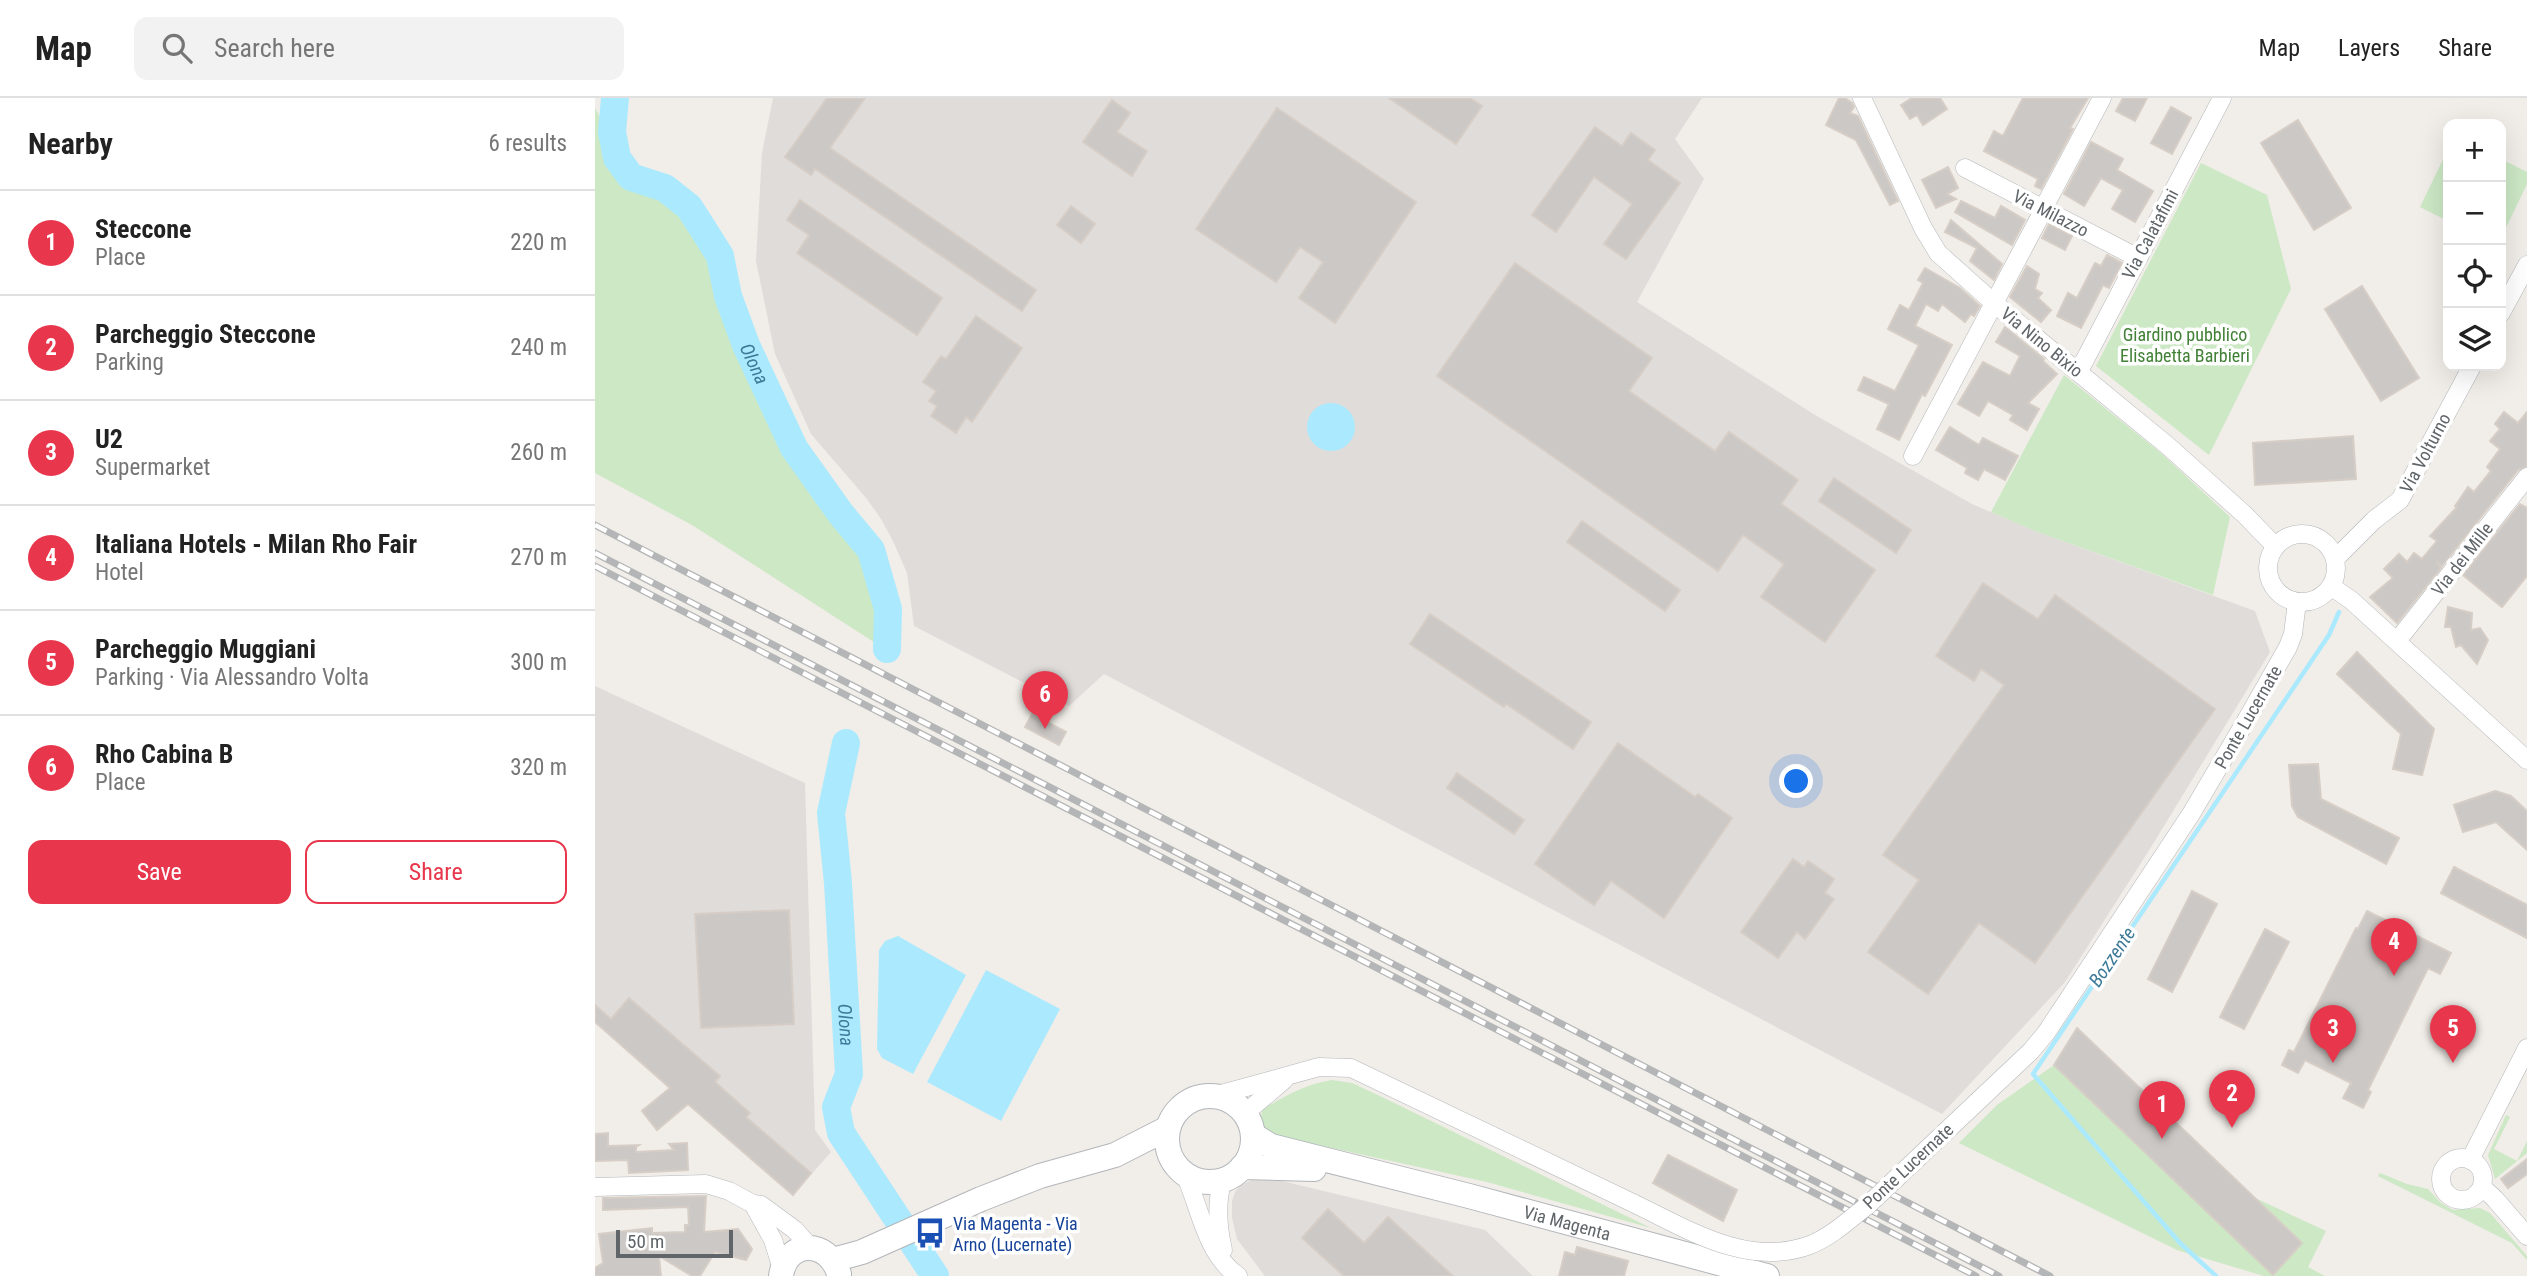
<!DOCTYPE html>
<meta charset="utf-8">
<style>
body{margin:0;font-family:"Roboto Condensed",sans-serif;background:#f2f2f2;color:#222}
.controls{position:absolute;right:21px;top:21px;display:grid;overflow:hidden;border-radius:14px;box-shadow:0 7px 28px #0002}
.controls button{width:63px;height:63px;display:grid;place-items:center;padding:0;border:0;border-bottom:2px solid #e0e0e0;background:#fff;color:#222;font:35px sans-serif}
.scale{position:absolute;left:21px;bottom:18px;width:117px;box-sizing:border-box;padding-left:7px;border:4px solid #5f6568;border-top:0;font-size:19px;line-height:24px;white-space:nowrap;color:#5f6568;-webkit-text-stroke:5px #fff;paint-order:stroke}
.you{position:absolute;left:1202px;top:684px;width:24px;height:24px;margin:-18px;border:5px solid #fff;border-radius:50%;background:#1a73e8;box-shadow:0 0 0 10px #1a73e833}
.badge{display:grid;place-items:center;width:46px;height:46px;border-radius:50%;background:#e8374c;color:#fff;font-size:23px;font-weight:700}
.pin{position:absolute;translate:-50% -58px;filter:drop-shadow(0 2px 4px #0008)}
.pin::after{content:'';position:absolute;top:37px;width:24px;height:21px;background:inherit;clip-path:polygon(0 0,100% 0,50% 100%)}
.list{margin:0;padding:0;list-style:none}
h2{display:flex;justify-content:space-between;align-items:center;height:91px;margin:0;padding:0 28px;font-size:30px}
h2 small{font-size:23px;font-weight:400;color:#767676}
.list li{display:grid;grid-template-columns:46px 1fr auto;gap:21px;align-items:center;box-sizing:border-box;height:105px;padding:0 28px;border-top:2px solid #e0e0e0}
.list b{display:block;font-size:26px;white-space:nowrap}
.list p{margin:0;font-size:23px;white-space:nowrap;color:#767676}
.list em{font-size:23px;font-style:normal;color:#767676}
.actions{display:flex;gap:14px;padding:21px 28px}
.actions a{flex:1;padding:16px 0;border:2px solid #e8374c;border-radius:14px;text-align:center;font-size:24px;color:#e8374c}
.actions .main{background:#e8374c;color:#fff}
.icon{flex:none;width:38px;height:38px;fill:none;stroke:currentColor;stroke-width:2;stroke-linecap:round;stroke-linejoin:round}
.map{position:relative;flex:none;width:1932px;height:1178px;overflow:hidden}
header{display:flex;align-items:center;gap:42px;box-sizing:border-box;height:98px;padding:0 35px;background:#fff;border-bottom:2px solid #e0e0e0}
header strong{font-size:33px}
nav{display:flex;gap:38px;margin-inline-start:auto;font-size:24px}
.search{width:490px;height:63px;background:#f2f2f2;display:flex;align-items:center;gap:18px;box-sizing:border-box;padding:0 24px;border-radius:14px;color:#767676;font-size:26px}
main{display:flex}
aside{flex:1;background:#fff}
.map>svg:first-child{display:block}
.industrial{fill:#e0dcda}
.green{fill:#cce8c5}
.water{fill:#abeafe}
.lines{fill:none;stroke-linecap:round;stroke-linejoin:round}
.stream{stroke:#abeafe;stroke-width:4.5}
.river{stroke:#abeafe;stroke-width:28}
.building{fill:#ccc8c5;stroke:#d6cec6;stroke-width:2}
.street-casing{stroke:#b3b7ba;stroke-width:19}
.secondary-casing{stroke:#b2b6ba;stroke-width:26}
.street{stroke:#fff;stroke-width:18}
.secondary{stroke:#fff;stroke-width:24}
.rail-casing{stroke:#b4b5b6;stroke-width:7}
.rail{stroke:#fff;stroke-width:4.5;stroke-dasharray:13;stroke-linecap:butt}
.street-bridge-casing{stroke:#b3b7ba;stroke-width:19;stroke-linecap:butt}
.street-bridge{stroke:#fff;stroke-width:18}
.labels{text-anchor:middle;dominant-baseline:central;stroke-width:7;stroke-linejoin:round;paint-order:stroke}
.street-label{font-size:18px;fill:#5f6568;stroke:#fff}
.park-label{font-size:18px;fill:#408135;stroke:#fff}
.transit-label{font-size:18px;fill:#164399;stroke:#fff;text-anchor:start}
.water-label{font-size:19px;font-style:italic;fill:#3c7a97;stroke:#fff}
</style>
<header>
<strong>Map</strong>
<div class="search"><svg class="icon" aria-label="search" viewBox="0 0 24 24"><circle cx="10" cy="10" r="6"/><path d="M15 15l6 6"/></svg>Search here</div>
<nav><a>Map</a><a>Layers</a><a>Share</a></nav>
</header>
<main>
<aside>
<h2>Nearby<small>6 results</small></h2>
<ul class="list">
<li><span class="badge">1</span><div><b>Steccone</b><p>Place</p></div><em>220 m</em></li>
<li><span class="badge">2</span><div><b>Parcheggio Steccone</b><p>Parking</p></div><em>240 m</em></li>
<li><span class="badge">3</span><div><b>U2</b><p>Supermarket</p></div><em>260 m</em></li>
<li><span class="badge">4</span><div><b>Italiana Hotels - Milan Rho Fair</b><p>Hotel</p></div><em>270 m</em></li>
<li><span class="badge">5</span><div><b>Parcheggio Muggiani</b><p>Parking · Via Alessandro Volta</p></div><em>300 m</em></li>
<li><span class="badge">6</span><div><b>Rho Cabina B</b><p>Place</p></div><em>320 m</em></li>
</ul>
<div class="actions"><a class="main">Save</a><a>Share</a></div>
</aside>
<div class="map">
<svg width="1932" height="1178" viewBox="0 0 1932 1178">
<rect width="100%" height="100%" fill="#f1ede8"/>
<g class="industrial">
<polygon points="178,0 1107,0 1080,41 1109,81 1042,204 1220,317 1377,406 1440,433 1660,513 1675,554 1558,746 1470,884 1347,1016 509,576 474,608 319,528 312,475 298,443 286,421 272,401 216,336 180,256 161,163 167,55"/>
<polygon points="0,588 210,685 220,1032 236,1054 198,1097 0,924"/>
<polygon points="679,1081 890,1132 938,1178 670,1178 642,1141 637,1120 637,1103 640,1094 646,1087 657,1082"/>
</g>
<g class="green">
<polygon points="0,10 5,19 15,62 31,85 66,96 88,115 118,161 135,225 154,274 193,355 238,418 270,456 286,517 285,548 97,427 0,375"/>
<polygon points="1853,51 1853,123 1825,109"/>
<polygon points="1906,61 1932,74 1932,86 1906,140"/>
<polygon points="1606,65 1672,97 1696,191 1614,357 1501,268"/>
<polygon points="1469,277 1567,356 1635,419 1618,497 1440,433 1396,414"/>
<polygon points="1459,967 1677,1176 1707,1145 1660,1100 1731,1133 1713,1169 1730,1178 1669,1178 1582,1152 1364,1045 1402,1007"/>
<path d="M737,982L757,985L787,999L1056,1130L892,1084L678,1037L669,1029L665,1021L668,1011C690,998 711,986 737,982Z"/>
<polygon points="1911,1017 1915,1019 1899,1051 1922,1063 1932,1043 1932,1055 1900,1081 1893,1057"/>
<polygon points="1785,1075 1812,1086 1833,1091 1846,1105 1858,1112 1885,1110 1895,1115 1932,1158 1932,1162 1917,1145 1783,1078"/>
</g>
<g class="water">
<circle cx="736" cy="329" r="24"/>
<polygon points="303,838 371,877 318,976 287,960 282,951 284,852 290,843"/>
<polygon points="391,872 465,911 406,1023 332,984"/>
</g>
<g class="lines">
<polyline class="stream" points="1621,1178 1585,1145 1438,976 1734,537 1744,514"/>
<g class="river">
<path id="s1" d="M20,0L17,34L22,60L36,79L70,90L94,109L110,134L125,158L133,198L151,247L199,350L246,416L276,452L293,511L292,551"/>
<path id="s2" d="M251,645L236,715L243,785L254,976L241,1009L246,1035L340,1178"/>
</g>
</g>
<g class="building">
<polygon points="232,0 270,0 235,50 441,192 427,213 220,71 216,77 190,59"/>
<polygon points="794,0 875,0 887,8 861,46"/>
<polygon points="1244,0 1250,0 1257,5 1259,9 1255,15 1263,18 1303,103 1295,107 1261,42 1231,27"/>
<polygon points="1317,0 1345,0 1352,11 1328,27 1322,17 1315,21 1306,7"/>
<polygon points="1428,0 1493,0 1475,30 1478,31 1446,91 1440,88 1443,81 1389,53 1399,33 1408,38"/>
<polygon points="1528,0 1552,0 1540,23 1521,13"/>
<polygon points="517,2 535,15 522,34 552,53 537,78 488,44"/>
<polygon points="1576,9 1596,20 1577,56 1556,45"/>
<polygon points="682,10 821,104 740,225 704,200 728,164 705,149 681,184 601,131"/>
<polygon points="1703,22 1756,110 1719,132 1666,45"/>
<polygon points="1000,29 1027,48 1036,35 1060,52 1053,62 1085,85 1031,161 1009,146 1037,106 999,79 961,134 937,117"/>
<polygon points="1496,44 1528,61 1522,72 1558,93 1540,124 1517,111 1528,92 1506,80 1489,108 1469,96"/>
<polygon points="1353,69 1363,90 1352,96 1361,101 1341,110 1327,82"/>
<polygon points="205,102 347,200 322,237 202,155 214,137 192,122"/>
<polygon points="1366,103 1400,120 1406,108 1430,122 1417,147 1360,114"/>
<polygon points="476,108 500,126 486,145 462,127"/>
<polygon points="1356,122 1407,166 1399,182 1375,163 1382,150 1350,134"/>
<polygon points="1454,126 1477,138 1470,152 1447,140"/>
<polygon points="1512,157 1527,165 1514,190 1508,187 1486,230 1462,218 1473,195 1482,200 1500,165 1506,168"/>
<polygon points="920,165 1057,260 1034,293 1120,353 1134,334 1203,382 1186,406 1280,472 1230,544 1166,499 1189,466 1148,437 1123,473 842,278"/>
<polygon points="1432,168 1444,176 1440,191 1447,195 1443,200 1456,212 1446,224 1415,199"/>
<polygon points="1330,170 1365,190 1385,208 1379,218 1376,216 1370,224 1347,206 1343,213 1331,206 1320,228 1357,247 1330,298 1327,296 1304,342 1282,331 1294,306 1263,292 1269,279 1300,293 1324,247 1293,231 1305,207 1314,212 1328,185 1323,182"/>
<polygon points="1767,188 1824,280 1786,303 1730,211"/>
<polygon points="381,218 427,250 377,324 371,319 361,335 336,318 342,308 334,303 341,293 328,284 346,258 351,261"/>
<polygon points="1410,229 1449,261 1448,263 1462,276 1433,305 1444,311 1432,332 1415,322 1418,317 1393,303 1384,318 1363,306 1388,264 1415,278 1425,258 1401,244"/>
<polygon points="1909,314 1923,325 1932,314 1932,368 1923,372 1847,468 1842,464 1846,470 1802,525 1775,499 1798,480 1789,471 1804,456 1812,464 1819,455 1827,461 1842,443 1835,438 1862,409 1860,408 1873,389 1879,394 1896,373 1892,369 1905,351 1895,343 1905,331 1900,326"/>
<polygon points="1355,329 1384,347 1388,340 1423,358 1410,382 1389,371 1383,382 1370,375 1372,370 1341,352"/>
<polygon points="1758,338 1761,381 1660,387 1658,345"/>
<polygon points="1239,380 1316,432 1301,455 1224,403"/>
<polygon points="1925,406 1932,410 1932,478 1907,509 1868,477"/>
<polygon points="987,423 1085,492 1070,513 972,444"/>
<polygon points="1388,485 1443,521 1460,497 1620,611 1440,865 1384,825 1333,896 1273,854 1324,782 1288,757 1409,587 1386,571 1379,583 1341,558"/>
<polygon points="1853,509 1877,515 1876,532 1885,530 1893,542 1882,566 1866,547 1861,549 1856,529 1850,529"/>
<polygon points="835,516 996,624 978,651 911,606 909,609 815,546"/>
<polygon points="1762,554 1839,631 1827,677 1798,671 1806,636 1742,576"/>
<polygon points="437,616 471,634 464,647 430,629"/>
<polygon points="1023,645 1100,699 1103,696 1137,720 1069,820 1016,783 999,807 940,766"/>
<polygon points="1723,666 1726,701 1804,740 1791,766 1703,719 1697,708 1694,667"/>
<polygon points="862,675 929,722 919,736 852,690"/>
<polygon points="1900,693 1916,698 1932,713 1932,752 1901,724 1868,734 1859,707"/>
<polygon points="1198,761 1209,769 1213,763 1239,781 1230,795 1239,801 1210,841 1202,834 1183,860 1146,834"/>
<polygon points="1859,769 1932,807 1932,840 1846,795"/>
<polygon points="1597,793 1622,806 1577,894 1553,881"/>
<polygon points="194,812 199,926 106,930 100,816"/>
<polygon points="1772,813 1856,855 1845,876 1833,870 1773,992 1776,994 1768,1010 1748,1000 1756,985 1710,962 1703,975 1687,967 1694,952 1699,954 1761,830 1763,831"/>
<polygon points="1670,831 1694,844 1649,931 1625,919"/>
<polygon points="34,900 125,978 120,984 155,1015 151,1019 216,1075 198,1097 93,1006 62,1032 47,1013 75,990 0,924 0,907 16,921"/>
<polygon points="1482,930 1707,1145 1678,1177 1459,967"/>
<polygon points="13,1035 13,1048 44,1047 41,1049 41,1054 79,1052 74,1046 92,1045 93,1072 34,1075 33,1062 0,1063 0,1036"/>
<polygon points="1073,1057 1142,1092 1128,1123 1058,1085"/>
<polygon points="1932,1061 1932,1076 1913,1090 1906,1081"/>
<polygon points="111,1098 109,1134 143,1131 157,1151 151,1162 120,1154 105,1178 97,1178 64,1158 66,1178 0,1178 0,1170 8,1165 4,1136 57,1130 57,1135 90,1134 90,1127 94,1127 93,1109 8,1112 8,1100"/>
<polygon points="733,1111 769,1145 793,1119 858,1178 749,1178 707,1140"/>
<polygon points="982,1149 1033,1163 1029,1178 964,1178 970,1154 980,1157"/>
</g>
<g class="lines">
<g class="street-casing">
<g id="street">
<polyline points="1267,0 1328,130 1343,155 1400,206 1573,348 1650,417 1680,448"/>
<polyline points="1370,70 1543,160"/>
<polyline points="1448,111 1507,0"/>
<polyline points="1906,215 1932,167"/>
<polyline points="1484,273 1627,0"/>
<polyline points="1318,358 1449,111"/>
<circle cx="1707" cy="470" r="34"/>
<polyline points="1741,460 1779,422 1805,402 1877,268"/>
<polyline points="1737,489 1756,502 1932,662"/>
<polyline points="1802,543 1932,379"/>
<polyline points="1652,621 1693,549 1698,536 1702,504"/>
<polyline points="619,998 724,969 756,970 1040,1106"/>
<polyline points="649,1016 689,982"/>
<circle cx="1867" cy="1081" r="21"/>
<polyline points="1875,1062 1932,950"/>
<path d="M590,1076C605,1110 611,1156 643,1178"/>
<polyline points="0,1089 111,1086 134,1093 158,1106 166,1107 200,1132 216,1150"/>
<polyline points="1887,1089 1900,1101 1932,1138"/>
<polyline points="158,1106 178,1142 187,1171"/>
<path d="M628,1152C623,1130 621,1103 628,1081"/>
</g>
</g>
<g class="secondary-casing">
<g id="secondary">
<circle cx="615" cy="1041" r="43"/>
<path id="s3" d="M658,1037L676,1048L874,1098L1172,1178"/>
<polyline points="647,1069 719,1071"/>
<polyline points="238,1162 267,1154 386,1101 445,1078 520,1057 573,1030"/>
<path d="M186,1178C191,1141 234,1141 244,1176"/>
</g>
</g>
<use href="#street" class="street"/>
<use href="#secondary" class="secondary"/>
<g class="rail-casing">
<g id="rail">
<polyline points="0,427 1455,1178"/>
<polyline points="0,455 1404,1178"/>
<polyline points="0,468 1381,1178"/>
</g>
</g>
<use href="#rail" class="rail"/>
<g class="street-bridge-casing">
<path id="street-bridge" d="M1040,1106C1094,1132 1153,1170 1215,1147C1237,1138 1255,1121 1273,1107L1436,953L1451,935L1596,716L1652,621"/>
</g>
<use href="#street-bridge" class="street-bridge"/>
</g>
<defs>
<g id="bus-bare" transform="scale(2.415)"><path d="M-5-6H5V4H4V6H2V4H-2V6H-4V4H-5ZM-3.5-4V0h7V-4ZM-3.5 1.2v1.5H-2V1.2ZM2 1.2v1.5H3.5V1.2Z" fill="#1a4fb4" stroke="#fff" stroke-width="2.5" paint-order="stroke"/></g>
</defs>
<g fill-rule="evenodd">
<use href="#bus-bare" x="335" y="1135"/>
</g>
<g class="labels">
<g class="street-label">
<text transform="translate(1456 115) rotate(27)">Via Milazzo</text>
<text transform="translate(1555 136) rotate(-62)">Via Calatafimi</text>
<text transform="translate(1447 244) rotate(39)">Via Nino Bixio</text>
<text transform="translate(1830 355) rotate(-62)">Via Volturno</text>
<text transform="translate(1867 461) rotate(-52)">Via dei Mille</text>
<text transform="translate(1653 619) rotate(-60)">Ponte Lucernate</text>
<text transform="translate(1313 1068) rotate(-43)">Ponte Lucernate</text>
<text stroke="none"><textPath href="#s3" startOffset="327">Via Magenta</textPath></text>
</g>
<g class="park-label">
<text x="1590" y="236">Giardino pubblico<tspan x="1590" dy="21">Elisabetta Barbieri</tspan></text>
</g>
<g class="transit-label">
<text x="358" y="1125">Via Magenta - Via<tspan x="358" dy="21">Arno (Lucernate)</tspan></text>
</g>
<g class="water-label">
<text stroke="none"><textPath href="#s1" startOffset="322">Olona</textPath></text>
<text transform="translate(1517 859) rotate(-56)">Bozzente</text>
<text stroke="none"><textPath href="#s2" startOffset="284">Olona</textPath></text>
</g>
</g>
</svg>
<div class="controls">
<button>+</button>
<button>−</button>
<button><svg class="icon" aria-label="locate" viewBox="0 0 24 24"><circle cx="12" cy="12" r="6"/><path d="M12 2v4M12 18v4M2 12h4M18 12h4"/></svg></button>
<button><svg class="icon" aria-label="layers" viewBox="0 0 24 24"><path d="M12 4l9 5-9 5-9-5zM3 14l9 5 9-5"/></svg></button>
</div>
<div class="scale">50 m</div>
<div class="you"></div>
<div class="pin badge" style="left:1567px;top:1041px">1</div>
<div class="pin badge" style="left:1637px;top:1030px">2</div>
<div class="pin badge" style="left:1738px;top:965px">3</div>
<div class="pin badge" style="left:1799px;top:878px">4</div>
<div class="pin badge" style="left:1858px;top:965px">5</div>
<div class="pin badge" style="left:450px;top:631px">6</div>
</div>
</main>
